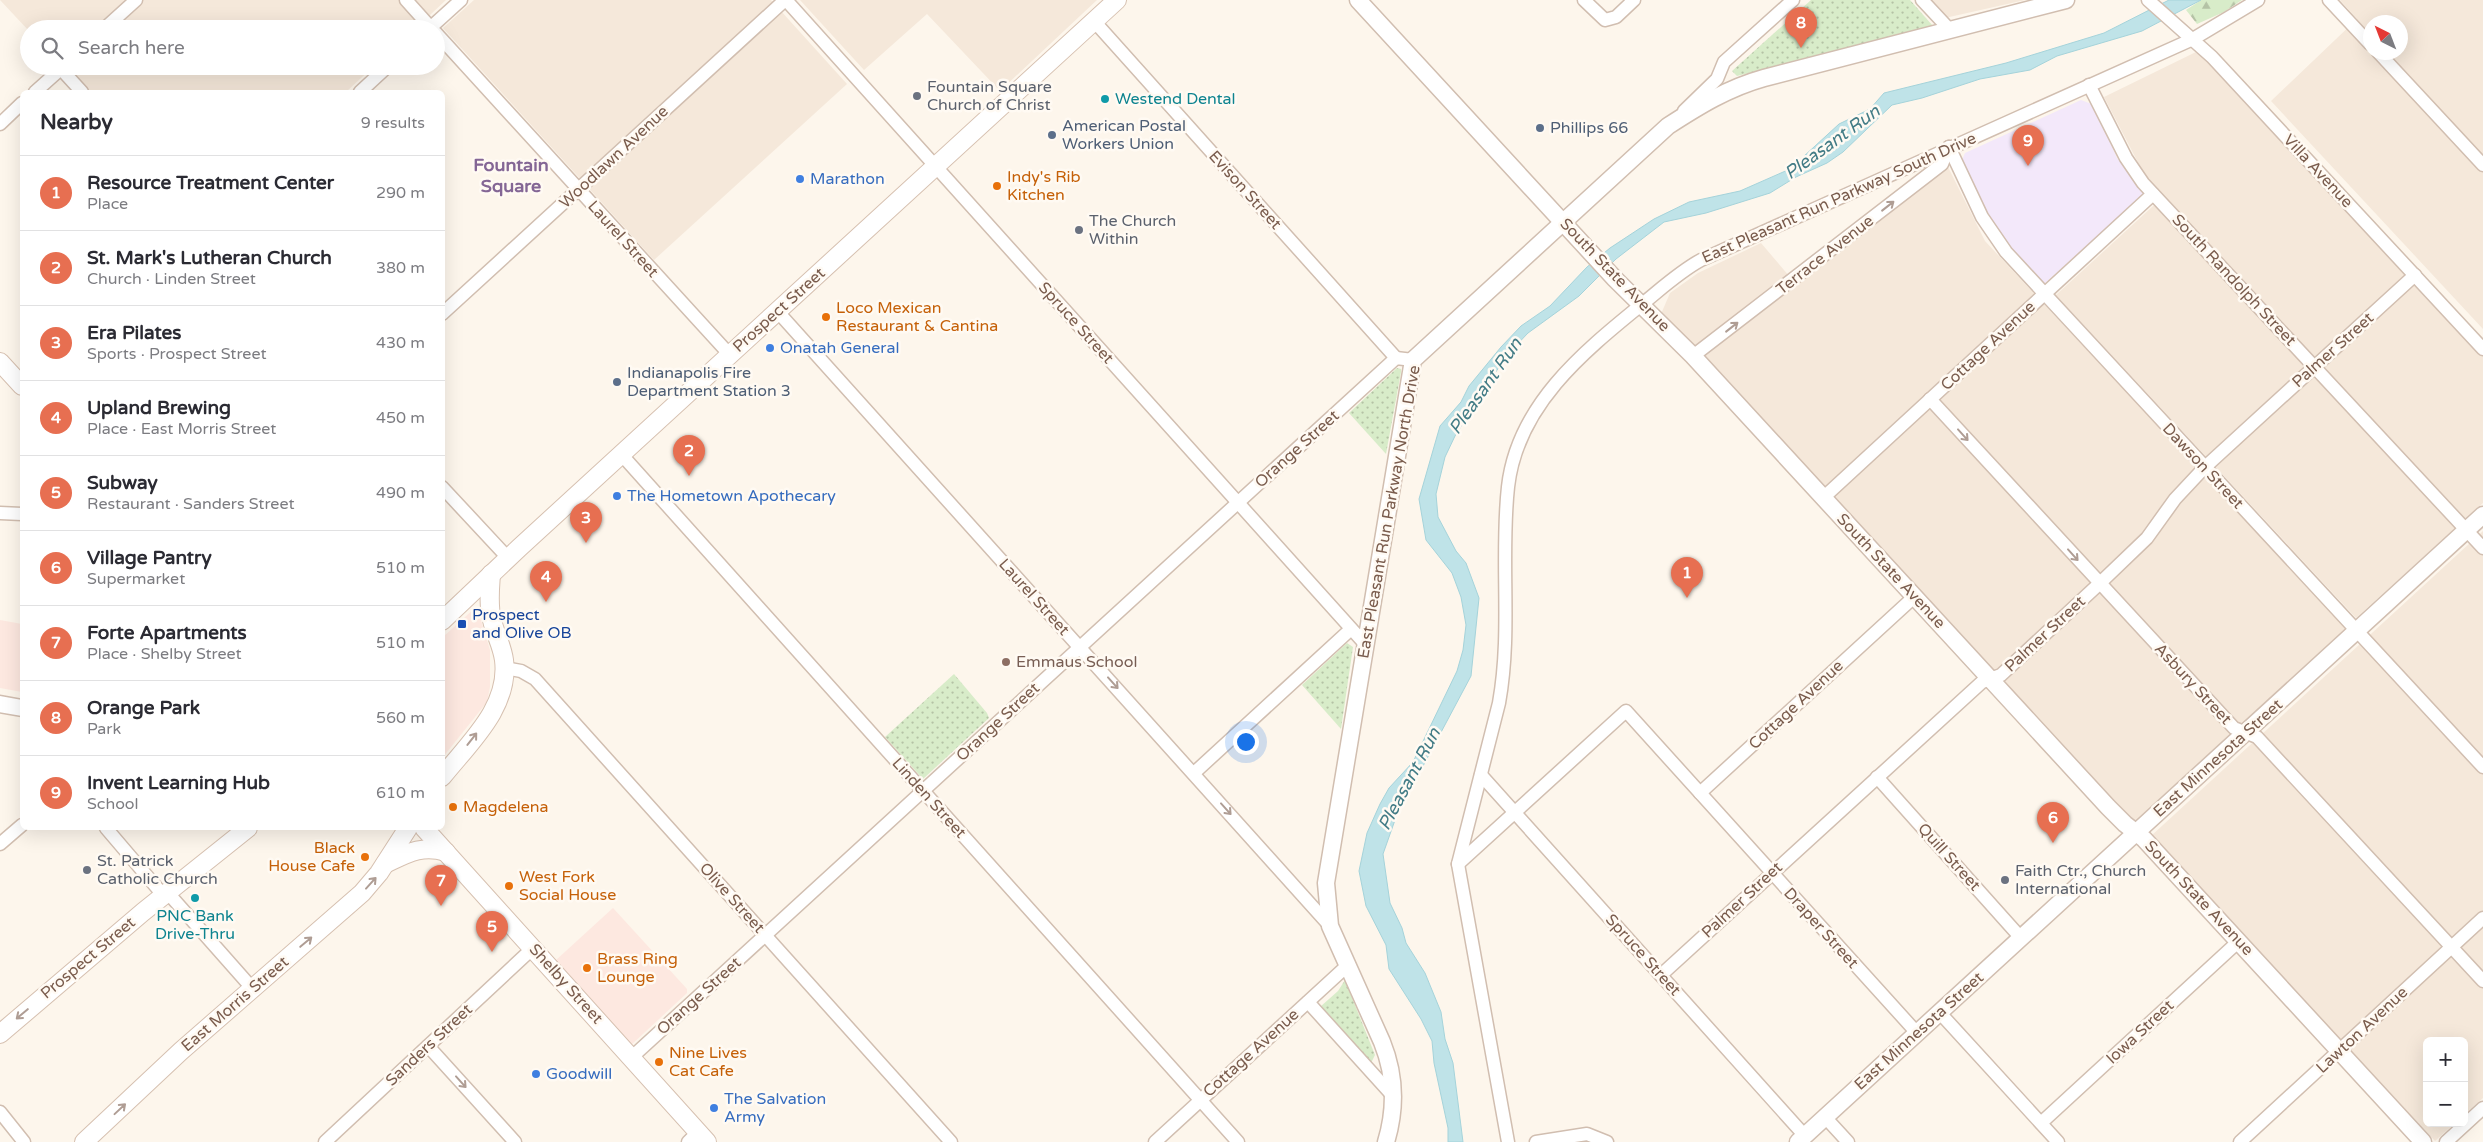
<!DOCTYPE html>
<meta charset="utf-8">
<style>
body{margin:0;font-family:"Varela Round",sans-serif;background:#f7f7f7;color:#2b2b33}
.controls{position:absolute;right:15px;bottom:15px;display:grid;overflow:hidden;border-radius:8px;box-shadow:0 5px 20px #0002}
.controls button{width:45px;height:45px;display:grid;place-items:center;padding:0;border:0;border-bottom:1px solid #e1e1e2;background:#fff;color:#2b2b33;font:25px sans-serif}
.compass{position:absolute;left:2363px;top:15px;width:45px;height:45px;border-radius:50%;background:#fff;box-shadow:0 5px 20px #0002;rotate:318deg}
.you{position:absolute;left:1245px;top:741px;width:18px;height:18px;margin:-12px;border:4px solid #fff;border-radius:50%;background:#1a73e8;box-shadow:0 0 0 8px #1a73e833}
.badge{display:grid;place-items:center;width:32px;height:32px;border-radius:50%;background:#e76f51;color:#fff;font-size:16px;font-weight:700}
.pin{position:absolute;translate:-50% -41px;filter:drop-shadow(0 1px 2px #0008)}
.pin::after{content:'';position:absolute;top:26px;width:18px;height:15px;background:inherit;clip-path:polygon(0 0,100% 0,50% 100%)}
.list{margin:0;padding:0;list-style:none}
h2{display:flex;justify-content:space-between;align-items:center;height:65px;margin:0;padding:0 20px;font-size:21px}
h2 small{font-size:16px;font-weight:400;color:#7c7c81}
.list li{display:grid;grid-template-columns:32px 1fr auto;gap:15px;align-items:center;box-sizing:border-box;height:75px;padding:0 20px;border-top:1px solid #e1e1e2}
.list b{display:block;font-size:19px;white-space:nowrap}
.list p{margin:0;font-size:16px;white-space:nowrap;color:#7c7c81}
.list em{font-size:16px;font-style:normal;color:#7c7c81}
.icon{flex:none;width:28px;height:28px;fill:none;stroke:currentColor;stroke-width:2;stroke-linecap:round;stroke-linejoin:round}
.map{position:relative;flex:none;width:2483px;height:1142px;overflow:hidden}
.search{position:absolute;background:#fff;box-shadow:0 5px 20px #0002;left:20px;top:20px;width:425px;height:55px;display:flex;align-items:center;gap:12px;box-sizing:border-box;padding:0 18px;border-radius:28px;color:#7c7c81;font-size:19px}
.panel{position:absolute;background:#fff;box-shadow:0 5px 20px #0002;left:20px;top:90px;width:425px;height:740px;border-radius:8px}
.map>svg:first-child{display:block}
.residential{fill:#f5e8da;fill-rule:evenodd}
.commercial{fill:#fde8e0}
.education{fill:#f3e8fa}
.green{fill:url(#green-dots)}
.forest{fill:url(#forest-firs)}
.water{fill:#bfe3e8;stroke:#a5d3da}
.lines{fill:none;stroke-linecap:round;stroke-linejoin:round}
.minor-casing{stroke:#d1beb0;stroke-width:15}
.tertiary-casing{stroke:#d1beb0;stroke-width:19}
.secondary-casing{stroke:#d6c0b0;stroke-width:20}
.minor{stroke:#fff;stroke-width:12}
.tertiary{stroke:#fff;stroke-width:16}
.secondary{stroke:#fff;stroke-width:18}
.oneway{stroke:#af9d94}
.worship-dot{fill:#6b7280;stroke:#fffaf3;stroke-width:2}
.culture-dot{fill:#0f9aa8;stroke:#fffaf3;stroke-width:2}
.service-dot{fill:#5c6f8a;stroke:#fffaf3;stroke-width:2}
.shop-dot{fill:#3f7fe0;stroke:#fffaf3;stroke-width:2}
.food-dot{fill:#e8710a;stroke:#fffaf3;stroke-width:2}
.transit-dot{fill:#1a4fb4;stroke:#fffaf3;stroke-width:2}
.education-dot{fill:#8d6e63;stroke:#fffaf3;stroke-width:2}
.labels{text-anchor:middle;dominant-baseline:central;stroke-width:5;stroke-linejoin:round;paint-order:stroke}
.worship-label{font-size:16px;fill:#5b616d;stroke:#fffaf3;text-anchor:start}
.culture-label{font-size:16px;fill:#0d838f;stroke:#fffaf3;text-anchor:start}
.service-label{font-size:16px;fill:#4e5e75;stroke:#fffaf3;text-anchor:start}
.street-label{font-size:16px;fill:#7a5c4d;stroke:#fffaf3}
.food-label{font-size:16px;fill:#c56008;stroke:#fffaf3;text-anchor:start}
.shop-label{font-size:16px;fill:#366cbe;stroke:#fffaf3;text-anchor:start}
.transit-label{font-size:16px;fill:#164399;stroke:#fffaf3;text-anchor:start}
.education-label{font-size:16px;fill:#785e54;stroke:#fffaf3;text-anchor:start}
.water-label{font-size:18px;font-style:italic;fill:#437c86;stroke:#fffaf3}
.neighbourhood-label{font-size:18px;font-weight:bold;fill:#846695;stroke:#fffaf3}
</style>
<div class="map">
<svg width="2483" height="1142" viewBox="0 0 2483 1142">
<defs>
<pattern id="green-dots" width="8" height="8" patternUnits="userSpaceOnUse" patternTransform="scale(1.25)"><rect width="8" height="8" fill="#d8ecc9"/><path d="M2 2h.1M6 6h.1" fill="none" stroke="#b4c2a5" stroke-width="1.8" stroke-linecap="round"/></pattern>
<pattern id="forest-firs" width="22" height="20" patternUnits="userSpaceOnUse" patternTransform="scale(1.25)"><rect width="22" height="20" fill="#d8ecc9"/><path d="M5 1l3.5 6h-7zM16 11l3.5 6h-7z" fill="#b4c2a5"/></pattern>
</defs>
<rect width="100%" height="100%" fill="#fdf6ec"/>
<g class="residential">
<polygon points="0,0 446,0 415,29 29,29 29,31"/>
<polygon points="474,0 771,0 847,84 654,260 443,28"/>
<polygon points="800,0 1097,0 1000,91 927,14 864,70"/>
<polygon points="1929,0 2025,0 1945,18"/>
<path d="M2340,0H2483V329L2271,101L2357,19ZM2370,22H2400V52H2370Z"/>
<polygon points="2198,51 2483,356 2483,503 2356,618 2056,295 2164,196 2144,174 2104,97"/>
<polygon points="62,66 374,66 346,92 88,92"/>
<polygon points="1948,167 1985,241 2347,628 2135,824 1661,314 1670,293 1698,273 1761,243 1796,284"/>
<polygon points="2483,531 2483,1098 2464,1115 2464,1041 2427,1041 2427,1123 2455,1123 2435,1141 2151,836"/>
</g>
<g class="commercial">
<polygon points="475,608 479,614 490,650 490,687 487,702 443,757 443,637"/>
<polygon points="0,620 22,624 22,692 0,688"/>
<polygon points="613,908 687,989 687,993 630,1046 555,961"/>
</g>
<polygon class="education" points="2081,100 2094,105 2117,158 2145,193 2044,284 2000,238 1962,160 1965,153"/>
<g class="green">
<polygon points="1811,0 1910,0 1933,26 1737,76 1732,71"/>
<polygon points="1397,368 1401,369 1401,372 1386,454 1349,413"/>
<polygon points="1347,643 1353,647 1341,729 1302,685"/>
<polygon points="954,674 987,713 989,718 923,779 885,737"/>
<polygon points="1345,980 1375,1055 1371,1063 1320,1007 1338,991"/>
</g>
<polygon class="forest" points="2201,0 2242,0 2224,12 2197,24 2186,10"/>
<polygon class="water" points="2169,0 2201,0 2142,31 2057,56 2030,70 1980,79 1922,98 1892,105 1843,152 1827,163 1796,177 1770,193 1706,213 1664,222 1616,259 1579,296 1528,333 1509,353 1488,383 1455,436 1445,457 1436,494 1438,517 1456,551 1466,563 1479,598 1471,676 1414,783 1401,803 1383,854 1390,903 1402,928 1406,943 1425,973 1441,1012 1445,1039 1453,1063 1463,1142 1448,1142 1448,1128 1434,1063 1432,1041 1421,1019 1389,969 1386,945 1366,906 1359,871 1367,833 1380,804 1389,788 1413,762 1457,671 1463,650 1466,625 1461,597 1452,573 1426,540 1419,499 1440,426 1461,402 1469,386 1501,347 1521,326 1550,306 1587,267 1610,248 1654,219 1689,202 1740,191 1790,169 1839,124 1870,109 1884,93 2006,63 2104,33"/>
<g class="lines">
<g class="minor-casing">
<g id="minor">
<polyline points="406,0 432,29"/>
<polyline points="786,0 1366,645"/>
<polyline points="1584,0 1605,20 1616,17 1634,0"/>
<polyline points="1922,0 1951,31"/>
<polyline points="2148,0 2212,57 2483,349"/>
<polyline points="2329,0 2370,44"/>
<polyline points="1094,21 1396,358"/>
<polyline points="104,29 136,0"/>
<polyline points="429,29 461,0"/>
<polyline points="436,33 730,355"/>
<polyline points="2378,52 2483,165"/>
<polyline points="61,69 82,92"/>
<polyline points="2089,85 2126,158 2143,183 2483,548"/>
<polyline points="35,92 64,66"/>
<polyline points="360,92 388,66"/>
<polyline points="1684,111 1717,79 1724,62 1793,0"/>
<polyline points="0,124 22,103"/>
<polyline points="1949,147 1982,217 2006,252 2483,767"/>
<polyline points="778,312 1330,926"/>
<polyline points="442,314 785,0"/>
<polyline points="1693,356 1942,164 1949,147"/>
<polyline points="1930,399 2234,728 2257,737 2483,981"/>
<polyline points="621,454 1238,1142"/>
<polyline points="442,487 508,558"/>
<polyline points="1823,498 2153,194"/>
<polyline points="0,513 22,514"/>
<polyline points="505,668 521,671 535,679 951,1142"/>
<polyline points="1194,773 1351,629"/>
<polyline points="1481,775 1805,1136"/>
<polyline points="1877,777 2021,938"/>
<polyline points="1700,793 1914,597"/>
<polyline points="106,828 164,896"/>
<polyline points="0,844 22,825"/>
<polyline points="1458,864 1626,711 1917,1033"/>
<polyline points="168,893 252,988"/>
<polyline points="1661,975 1982,682 2001,675 2099,584 2147,538 2175,499 2204,468 2415,275"/>
<polyline points="1308,1002 1393,1096"/>
<polyline points="1940,1013 2058,1142"/>
<polyline points="428,1046 515,1142"/>
<polyline points="632,1057 1396,358 1413,360"/>
<polyline points="0,1112 24,1142"/>
<polyline points="1825,1117 1848,1142"/>
<polyline points="2041,1123 2239,941"/>
<polyline points="325,1142 533,948"/>
<polyline points="688,1142 698,1132"/>
<polyline points="1155,1142 1348,965"/>
<path d="M1508,1142L1458,864L1499,703C1512,631 1500,559 1508,487C1517,406 1582,353 1641,305C1661,289 1679,272 1701,260L2193,39L2258,0"/>
<polyline points="1536,1142 1587,1134 1607,1142"/>
<polyline points="2240,1142 2483,918"/>
<polyline points="2446,1142 2483,1108"/>
</g>
</g>
<g class="tertiary-casing">
<g id="tertiary">
<polyline points="1358,0 1615,279 1693,356 2108,807 2125,824 2144,839 2423,1142"/>
<polyline points="0,704 22,708"/>
<path d="M1386,1142C1396,1109 1395,1074 1382,1042L1330,926L1326,883L1413,360L1668,126C1699,106 1728,88 1764,78L2066,0"/>
<polyline points="1798,1142 2483,515"/>
</g>
</g>
<g class="secondary-casing">
<g id="secondary">
<polyline points="0,362 22,386"/>
<polyline points="442,621 519,548 1117,0"/>
<path d="M442,777C469,743 510,707 504,660C502,645 495,634 492,620C488,605 490,589 491,574"/>
<polyline points="424,828 707,1142"/>
<path d="M385,864C406,854 422,844 446,852"/>
<polyline points="0,1034 143,912 248,828"/>
<polyline points="84,1142 181,1051 362,893 379,873 408,828"/>
</g>
</g>
<use href="#minor" class="minor"/>
<use href="#tertiary" class="tertiary"/>
<use href="#secondary" class="secondary"/>
</g>
<defs><path id="oneway-shaft" d="M-6 0H5M1.5-3L5.5 0L1.5 3" fill="none" stroke-width="1.6" stroke-linecap="round" stroke-linejoin="round" transform="scale(1.25)"/></defs>
<g class="oneway">
<use href="#oneway-shaft" transform="translate(1888 206) rotate(-38)"/>
<use href="#oneway-shaft" transform="translate(1732 327) rotate(-38)"/>
<use href="#oneway-shaft" transform="translate(1963 435) rotate(48)"/>
<use href="#oneway-shaft" transform="translate(2073 555) rotate(48)"/>
<use href="#oneway-shaft" transform="translate(1113 683) rotate(48)"/>
<use href="#oneway-shaft" transform="translate(472 739) rotate(-52)"/>
<use href="#oneway-shaft" transform="translate(1226 809) rotate(48)"/>
<use href="#oneway-shaft" transform="translate(371 883) rotate(-48)"/>
<use href="#oneway-shaft" transform="translate(306 942) rotate(-40)"/>
<use href="#oneway-shaft" transform="translate(22 1014) rotate(140)"/>
<use href="#oneway-shaft" transform="translate(461 1082) rotate(48)"/>
<use href="#oneway-shaft" transform="translate(120 1109) rotate(-43)"/>
</g>
<g class="worship-dot">
<circle cx="917" cy="96" r="5"/>
<circle cx="1079" cy="230" r="5"/>
<circle cx="87" cy="870" r="5"/>
<circle cx="2005" cy="880" r="5"/>
</g>
<g class="culture-dot">
<circle cx="1105" cy="99" r="5"/>
<circle cx="195" cy="898" r="5"/>
</g>
<g class="service-dot">
<circle cx="1540" cy="128" r="5"/>
<circle cx="1052" cy="135" r="5"/>
<circle cx="617" cy="382" r="5"/>
</g>
<g class="shop-dot">
<circle cx="800" cy="179" r="5"/>
<circle cx="770" cy="348" r="5"/>
<circle cx="617" cy="496" r="5"/>
<circle cx="536" cy="1074" r="5"/>
<circle cx="714" cy="1108" r="5"/>
</g>
<g class="food-dot">
<circle cx="997" cy="186" r="5"/>
<circle cx="826" cy="317" r="5"/>
<circle cx="453" cy="807" r="5"/>
<circle cx="365" cy="857" r="5"/>
<circle cx="509" cy="886" r="5"/>
<circle cx="587" cy="968" r="5"/>
<circle cx="659" cy="1062" r="5"/>
</g>
<rect class="transit-dot" x="457" y="619" width="10" height="10" rx="2.5"/>
<circle class="education-dot" cx="1006" cy="662" r="5"/>
<g class="labels">
<g class="worship-label">
<text x="927" y="87">Fountain Square<tspan x="927" dy="18">Church of Christ</tspan></text>
<text x="1089" y="221">The Church<tspan x="1089" dy="18">Within</tspan></text>
<text x="97" y="861">St. Patrick<tspan x="97" dy="18">Catholic Church</tspan></text>
<text x="2015" y="871">Faith Ctr., Church<tspan x="2015" dy="18">International</tspan></text>
</g>
<g class="culture-label">
<text x="1115" y="99">Westend Dental</text>
<text x="195" y="916" text-anchor="middle">PNC Bank<tspan x="195" dy="18">Drive-Thru</tspan></text>
</g>
<g class="service-label">
<text x="1062" y="126">American Postal<tspan x="1062" dy="18">Workers Union</tspan></text>
<text x="1550" y="128">Phillips 66</text>
<text x="627" y="373">Indianapolis Fire<tspan x="627" dy="18">Department Station 3</tspan></text>
</g>
<g class="street-label">
<text transform="translate(614 157) rotate(-43)">Woodlawn Avenue</text>
<text transform="translate(2318 171) rotate(47)">Villa Avenue</text>
<text transform="translate(1245 190) rotate(48)">Evison Street</text>
<text transform="translate(1839 198) rotate(-24)">East Pleasant Run Parkway South Drive</text>
<text transform="translate(623 239) rotate(48)">Laurel Street</text>
<text transform="translate(1825 255) rotate(-38)">Terrace Avenue</text>
<text transform="translate(1615 275) rotate(46)">South State Avenue</text>
<text transform="translate(2234 280) rotate(47)">South Randolph Street</text>
<text transform="translate(779 310) rotate(-42)">Prospect Street</text>
<text transform="translate(1076 323) rotate(48)">Spruce Street</text>
<text transform="translate(1988 346) rotate(-43)">Cottage Avenue</text>
<text transform="translate(2333 350) rotate(-42)">Palmer Street</text>
<text transform="translate(1297 449) rotate(-42)">Orange Street</text>
<text transform="translate(2203 466) rotate(47)">Dawson Street</text>
<text transform="translate(1389 512) rotate(-80)">East Pleasant Run Parkway North Drive</text>
<text transform="translate(1891 571) rotate(47)">South State Avenue</text>
<text transform="translate(1034 597) rotate(48)">Laurel Street</text>
<text transform="translate(2045 634) rotate(-43)">Palmer Street</text>
<text transform="translate(2193 684) rotate(47)">Asbury Street</text>
<text transform="translate(1796 705) rotate(-43)">Cottage Avenue</text>
<text transform="translate(998 722) rotate(-43)">Orange Street</text>
<text transform="translate(2218 758) rotate(-42)">East Minnesota Street</text>
<text transform="translate(929 798) rotate(48)">Linden Street</text>
<text transform="translate(1949 857) rotate(48)">Quill Street</text>
<text transform="translate(732 898) rotate(48)">Olive Street</text>
<text transform="translate(2199 898) rotate(47)">South State Avenue</text>
<text transform="translate(1742 900) rotate(-43)">Palmer Street</text>
<text transform="translate(1821 928) rotate(48)">Draper Street</text>
<text transform="translate(1643 955) rotate(48)">Spruce Street</text>
<text transform="translate(88 958) rotate(-40)">Prospect Street</text>
<text transform="translate(566 984) rotate(48)">Shelby Street</text>
<text transform="translate(699 996) rotate(-42)">Orange Street</text>
<text transform="translate(235 1004) rotate(-41)">East Morris Street</text>
<text transform="translate(2362 1030) rotate(-43)">Lawton Avenue</text>
<text transform="translate(1919 1031) rotate(-42)">East Minnesota Street</text>
<text transform="translate(2140 1032) rotate(-43)">Iowa Street</text>
<text transform="translate(429 1045) rotate(-43)">Sanders Street</text>
<text transform="translate(1251 1053) rotate(-42)">Cottage Avenue</text>
</g>
<g class="food-label">
<text x="1007" y="177">Indy's Rib<tspan x="1007" dy="18">Kitchen</tspan></text>
<text x="836" y="308">Loco Mexican<tspan x="836" dy="18">Restaurant &amp; Cantina</tspan></text>
<text x="463" y="807">Magdelena</text>
<text x="355" y="848" text-anchor="end">Black<tspan x="355" dy="18">House Cafe</tspan></text>
<text x="519" y="877">West Fork<tspan x="519" dy="18">Social House</tspan></text>
<text x="597" y="959">Brass Ring<tspan x="597" dy="18">Lounge</tspan></text>
<text x="669" y="1053">Nine Lives<tspan x="669" dy="18">Cat Cafe</tspan></text>
</g>
<g class="shop-label">
<text x="810" y="179">Marathon</text>
<text x="780" y="348">Onatah General</text>
<text x="627" y="496">The Hometown Apothecary</text>
<text x="546" y="1074">Goodwill</text>
<text x="724" y="1099">The Salvation<tspan x="724" dy="18">Army</tspan></text>
</g>
<g class="transit-label">
<text x="472" y="615">Prospect<tspan x="472" dy="18">and Olive OB</tspan></text>
</g>
<g class="education-label">
<text x="1016" y="662">Emmaus School</text>
</g>
<g class="water-label">
<text transform="translate(1832 142) rotate(-36)">Pleasant Run</text>
<text transform="translate(1485 386) rotate(-55)">Pleasant Run</text>
<text transform="translate(1409 779) rotate(-62)">Pleasant Run</text>
</g>
<g class="neighbourhood-label">
<text x="511" y="165">Fountain<tspan x="511" dy="21">Square</tspan></text>
</g>
</g>
</svg>
<div class="controls">
<button>+</button>
<button>−</button>
</div>
<svg class="compass" viewBox="-18 -18 36 36"><path d="M0-13l5 13h-10z" fill="#e53935"/><path d="M0 13l5-13h-10z" fill="#7c7c81"/></svg>
<div class="you"></div>
<div class="pin badge" style="left:1687px;top:598px">1</div>
<div class="pin badge" style="left:689px;top:476px">2</div>
<div class="pin badge" style="left:586px;top:543px">3</div>
<div class="pin badge" style="left:546px;top:602px">4</div>
<div class="pin badge" style="left:492px;top:952px">5</div>
<div class="pin badge" style="left:2053px;top:843px">6</div>
<div class="pin badge" style="left:441px;top:906px">7</div>
<div class="pin badge" style="left:1801px;top:48px">8</div>
<div class="pin badge" style="left:2028px;top:166px">9</div>
<div class="search"><svg class="icon" aria-label="search" viewBox="0 0 24 24"><circle cx="10" cy="10" r="6"/><path d="M15 15l6 6"/></svg>Search here</div>
<section class="panel">
<h2>Nearby<small>9 results</small></h2>
<ul class="list">
<li><span class="badge">1</span><div><b>Resource Treatment Center</b><p>Place</p></div><em>290 m</em></li>
<li><span class="badge">2</span><div><b>St. Mark's Lutheran Church</b><p>Church · Linden Street</p></div><em>380 m</em></li>
<li><span class="badge">3</span><div><b>Era Pilates</b><p>Sports · Prospect Street</p></div><em>430 m</em></li>
<li><span class="badge">4</span><div><b>Upland Brewing</b><p>Place · East Morris Street</p></div><em>450 m</em></li>
<li><span class="badge">5</span><div><b>Subway</b><p>Restaurant · Sanders Street</p></div><em>490 m</em></li>
<li><span class="badge">6</span><div><b>Village Pantry</b><p>Supermarket</p></div><em>510 m</em></li>
<li><span class="badge">7</span><div><b>Forte Apartments</b><p>Place · Shelby Street</p></div><em>510 m</em></li>
<li><span class="badge">8</span><div><b>Orange Park</b><p>Park</p></div><em>560 m</em></li>
<li><span class="badge">9</span><div><b>Invent Learning Hub</b><p>School</p></div><em>610 m</em></li>
</ul>
</section>
</div>
